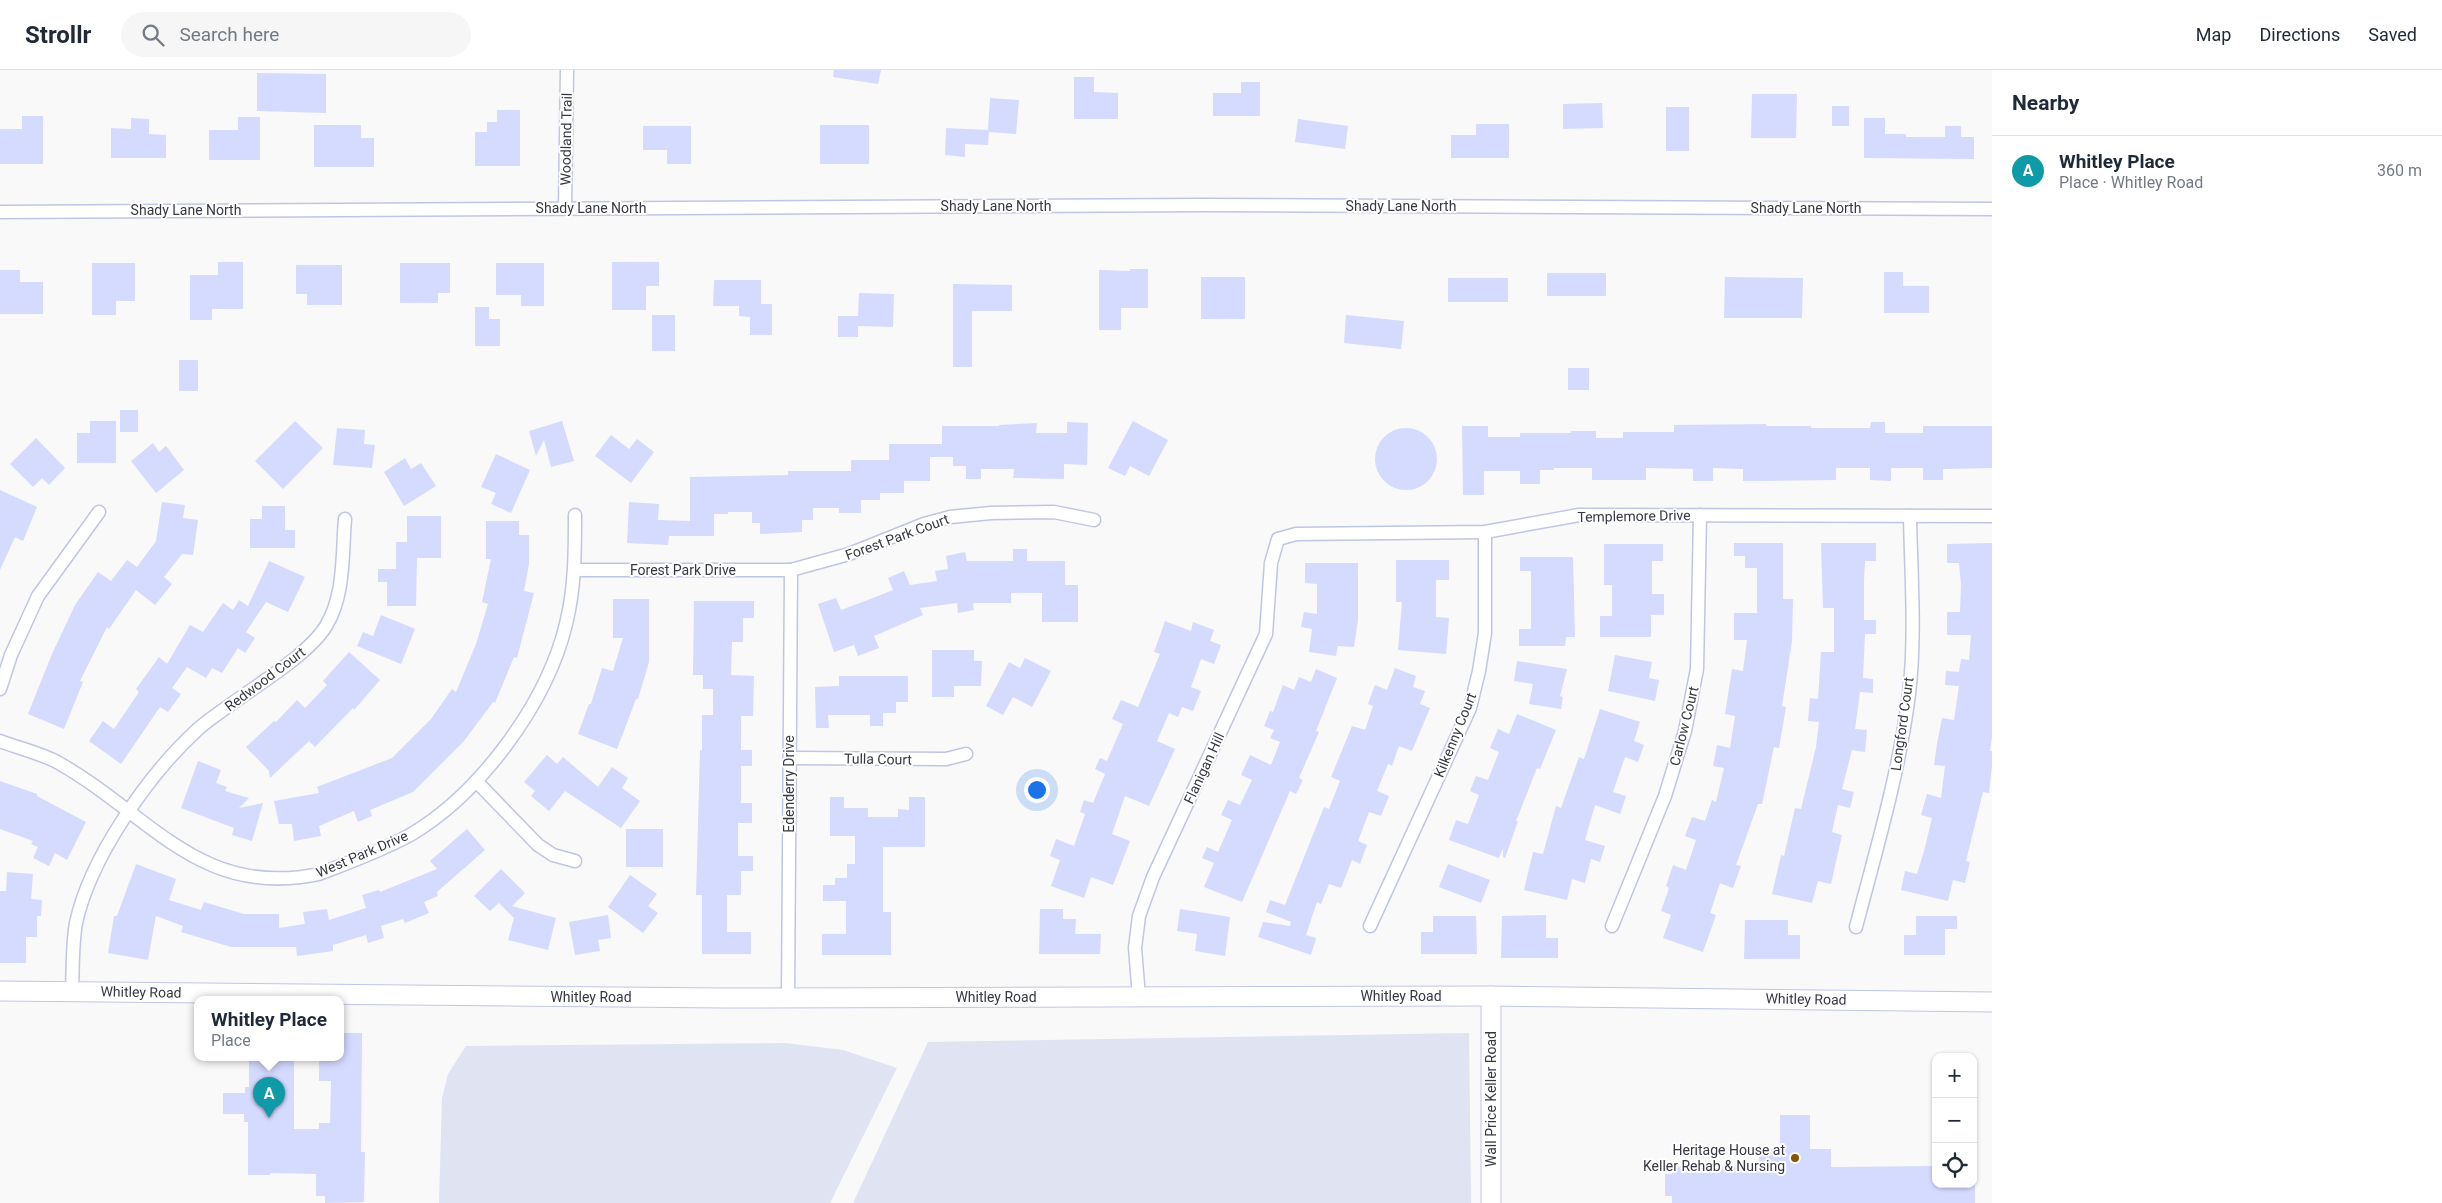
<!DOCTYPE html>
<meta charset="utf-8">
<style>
body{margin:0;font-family:Roboto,sans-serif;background:#f6f6f7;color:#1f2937}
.controls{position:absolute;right:15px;bottom:15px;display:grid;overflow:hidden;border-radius:10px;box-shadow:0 1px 4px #0004}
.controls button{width:45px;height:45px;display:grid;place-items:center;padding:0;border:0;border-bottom:1px solid #e0e1e3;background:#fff;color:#1f2937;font:25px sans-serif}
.you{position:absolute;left:1036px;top:719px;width:18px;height:18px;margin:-12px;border:4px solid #fff;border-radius:50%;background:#1a73e8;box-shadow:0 0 0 8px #1a73e833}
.badge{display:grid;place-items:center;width:32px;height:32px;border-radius:50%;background:#7c3aed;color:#fff;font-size:16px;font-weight:700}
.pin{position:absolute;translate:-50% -41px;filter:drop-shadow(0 1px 2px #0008)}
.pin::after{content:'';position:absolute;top:26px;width:18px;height:15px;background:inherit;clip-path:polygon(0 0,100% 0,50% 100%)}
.popup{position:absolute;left:194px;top:926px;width:150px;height:65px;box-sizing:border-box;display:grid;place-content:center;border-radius:10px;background:#fff;filter:drop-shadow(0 1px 4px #0005);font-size:16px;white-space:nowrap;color:#747a83}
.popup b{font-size:19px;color:#1f2937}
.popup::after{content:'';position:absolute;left:50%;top:100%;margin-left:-10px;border:10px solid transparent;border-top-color:#fff}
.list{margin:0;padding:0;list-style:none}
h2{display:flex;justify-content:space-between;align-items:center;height:65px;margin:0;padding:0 20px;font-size:21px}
h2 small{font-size:16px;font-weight:400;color:#747a83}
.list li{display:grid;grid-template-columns:32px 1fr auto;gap:15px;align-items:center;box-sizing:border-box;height:70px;padding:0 20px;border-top:1px solid #e0e1e3}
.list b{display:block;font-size:19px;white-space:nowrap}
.list p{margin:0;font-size:16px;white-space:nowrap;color:#747a83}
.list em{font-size:16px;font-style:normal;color:#747a83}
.icon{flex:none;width:28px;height:28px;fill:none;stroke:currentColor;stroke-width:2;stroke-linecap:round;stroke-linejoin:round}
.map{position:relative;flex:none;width:1992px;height:1133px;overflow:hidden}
header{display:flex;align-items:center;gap:30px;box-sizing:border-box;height:70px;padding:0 25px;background:#fff;border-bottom:1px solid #e0e1e3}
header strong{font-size:24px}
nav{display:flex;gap:28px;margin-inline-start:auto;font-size:18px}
.search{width:350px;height:45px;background:#f6f6f7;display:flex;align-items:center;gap:12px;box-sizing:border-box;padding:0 18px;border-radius:28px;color:#747a83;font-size:19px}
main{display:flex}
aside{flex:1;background:#fff}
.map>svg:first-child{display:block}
.green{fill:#e0e3f2}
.building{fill:#d5daff}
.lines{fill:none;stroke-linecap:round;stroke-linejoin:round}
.street-casing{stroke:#c0c5e5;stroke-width:15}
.secondary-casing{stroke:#c0c5e5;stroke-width:21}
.street{stroke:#fff;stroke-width:12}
.secondary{stroke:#fff;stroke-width:19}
.poi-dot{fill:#895400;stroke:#fff;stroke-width:2}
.labels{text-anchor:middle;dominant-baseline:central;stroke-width:4;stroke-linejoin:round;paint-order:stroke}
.street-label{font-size:14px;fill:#353743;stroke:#fff}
.poi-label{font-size:14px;fill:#353743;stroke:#fff;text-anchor:end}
</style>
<header>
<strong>Strollr</strong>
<div class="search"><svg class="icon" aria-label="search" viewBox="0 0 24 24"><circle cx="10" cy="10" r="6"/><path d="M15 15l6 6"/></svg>Search here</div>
<nav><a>Map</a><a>Directions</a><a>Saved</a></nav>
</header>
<main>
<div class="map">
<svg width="1992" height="1133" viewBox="0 0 1992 1133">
<rect width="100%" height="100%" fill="#f9f9f9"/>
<g class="green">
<polygon points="1469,963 1471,1133 853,1133 928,972"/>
<polygon points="785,973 843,980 897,998 830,1133 439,1133 442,1028 448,1004 466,976"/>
</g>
<g class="building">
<polygon points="834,0 881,0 878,14 833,7"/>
<polygon points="257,3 326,4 326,43 257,41"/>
<polygon points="1074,7 1094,7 1094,22 1118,23 1118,49 1074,49"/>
<polygon points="1241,12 1260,12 1260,46 1213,46 1213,23 1241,23"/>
<polygon points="1752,24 1797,24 1796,68 1751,68"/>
<polygon points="990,28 1019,30 1016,64 989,62 988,75 965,74 965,87 945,85 946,58 988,60"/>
<polygon points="1602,33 1603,58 1563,59 1563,34"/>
<rect x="1832" y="36" width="17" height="20"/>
<rect x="1666" y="37" width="23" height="44"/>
<polygon points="497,40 520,40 520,96 475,96 475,62 487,62 487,52 497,52"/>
<polygon points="22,46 43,46 43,94 0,94 0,59 22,59"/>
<polygon points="238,47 260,47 260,90 209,90 209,60 238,60"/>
<polygon points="131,48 149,49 149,64 166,65 166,88 111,88 111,58 131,59"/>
<polygon points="1864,48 1885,48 1885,64 1906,64 1906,67 1945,67 1945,56 1961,56 1961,67 1974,67 1974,89 1864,88"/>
<polygon points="1298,49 1348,56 1345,79 1295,72"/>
<polygon points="1476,54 1509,54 1509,88 1451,88 1451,65 1476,65"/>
<polygon points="314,55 361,55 361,68 374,68 374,97 314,97"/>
<rect x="820" y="55" width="49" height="39"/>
<polygon points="643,56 691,56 691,94 667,94 667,80 643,80"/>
<polygon points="218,192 243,192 243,239 212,239 212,250 190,250 190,205 218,205"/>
<polygon points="612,192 659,192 659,216 646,216 646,240 612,240"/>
<polygon points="92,193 135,193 135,231 116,231 116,245 92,245"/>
<polygon points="400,193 450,193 450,223 438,223 438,233 400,233"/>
<polygon points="496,193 544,193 544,236 521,236 521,225 496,225"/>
<polygon points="296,195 342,195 342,235 307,235 307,224 296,224"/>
<polygon points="1130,199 1148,199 1148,238 1121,238 1121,260 1099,260 1099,200 1130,201"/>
<polygon points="0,200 20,200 20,212 43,212 43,244 0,244"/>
<polygon points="1884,202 1903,202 1903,216 1929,216 1929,243 1884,243"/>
<rect x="1547" y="203" width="59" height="23"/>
<rect x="1201" y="207" width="44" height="42"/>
<polygon points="1725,207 1803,208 1802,248 1724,248"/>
<rect x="1448" y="208" width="60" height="24"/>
<polygon points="714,210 761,210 761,234 772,234 772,265 750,265 750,247 739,246 739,236 713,236"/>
<polygon points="953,214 1012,215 1012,241 972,241 972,297 953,297"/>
<polygon points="859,223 894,224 893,257 858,256 858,267 838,267 838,246 858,246"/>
<polygon points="475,237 489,237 489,249 500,249 500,276 475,276"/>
<rect x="652" y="245" width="23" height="36"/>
<polygon points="1346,245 1404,251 1401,279 1344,273"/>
<rect x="179" y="290" width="19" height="31"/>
<rect x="1568" y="298" width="21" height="22"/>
<rect x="120" y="340" width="18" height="22"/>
<polygon points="90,351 116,351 116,393 77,393 77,363 90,363"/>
<polygon points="295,351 323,378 283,419 255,391"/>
<polygon points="562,351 574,391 551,397 544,370 536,386 529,361"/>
<polygon points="1133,351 1168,370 1149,406 1130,396 1125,406 1108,398"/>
<polygon points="1067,352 1088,353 1087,395 1064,394 1064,409 1013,408 1014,399 981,399 981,409 966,409 966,396 953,396 953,387 930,387 930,411 904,411 904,423 880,423 880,430 861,430 861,443 839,443 839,438 813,438 813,450 802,450 802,462 760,464 760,453 752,453 752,442 728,442 728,444 714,444 714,466 669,466 668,475 627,473 629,432 659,434 658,450 690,451 690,407 788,405 788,401 851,401 851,390 889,390 889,374 942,374 942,356 999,356 999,355 1037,353 1036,363 1067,363"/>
<polygon points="1871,352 1885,352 1885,363 1923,363 1923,356 1992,356 1992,398 1943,399 1943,410 1923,410 1923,398 1891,398 1891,411 1870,410 1870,398 1836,398 1836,410 1765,411 1743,411 1743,399 1713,398 1713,411 1693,411 1693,399 1646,398 1646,410 1592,410 1592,398 1554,398 1554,400 1540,400 1540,414 1520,414 1520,401 1484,401 1484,425 1463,425 1462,356 1488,356 1488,367 1520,367 1520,363 1571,363 1571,361 1596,361 1596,368 1623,368 1623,362 1674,362 1674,355 1766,354 1766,356 1811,356 1811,358 1870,358"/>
<polygon points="337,358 365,360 364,374 375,375 372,398 333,395"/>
<circle cx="1406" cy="389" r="31"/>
<polygon points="611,365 629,379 637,369 654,382 631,413 595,386"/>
<polygon points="36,368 65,398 49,415 42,408 33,417 10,394"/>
<polygon points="153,373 159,382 166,376 184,400 156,423 131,391"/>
<polygon points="496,384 530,400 511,443 491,434 496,423 481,417"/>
<polygon points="405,388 411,399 421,393 436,416 404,436 384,402"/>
<polygon points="0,420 37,437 23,471 15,467 0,500"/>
<polygon points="162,432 185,435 183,448 198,450 193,485 182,484 164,507 172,514 155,535 136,520 109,559 107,557 80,611 83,612 64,659 28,644 52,584 75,535 98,502 111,511 127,490 137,497 156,471"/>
<polygon points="262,436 285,436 285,460 295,460 295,478 250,478 250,449 262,449"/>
<polygon points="407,446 441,446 441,488 417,488 416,536 387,536 387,512 378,512 378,499 396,499 396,472 407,472"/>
<polygon points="486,451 519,451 519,465 529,465 529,494 524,521 534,523 517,588 514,587 495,633 493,632 464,671 413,722 370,740 372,746 358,752 354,741 319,756 321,766 294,771 292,754 279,754 274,731 319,723 317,717 392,688 431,649 452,619 456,622 476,574 488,534 482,532 491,489 486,489"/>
<polygon points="1734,473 1783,473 1783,529 1793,529 1792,571 1782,636 1786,637 1779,678 1774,677 1762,734 1758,734 1736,795 1741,796 1733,818 1720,813 1710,843 1716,845 1703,882 1663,868 1671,845 1661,841 1669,818 1666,816 1673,795 1686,800 1696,770 1685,766 1692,747 1705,751 1712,730 1716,732 1724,698 1713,696 1717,675 1730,678 1735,646 1725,644 1732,599 1743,601 1747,570 1734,570 1734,543 1757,543 1757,498 1745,498 1745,486 1734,486"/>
<polygon points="1821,473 1876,473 1876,491 1865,491 1864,510 1864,550 1876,550 1876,564 1865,564 1863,608 1873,609 1873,623 1860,622 1855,659 1867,660 1865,682 1852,680 1842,719 1854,722 1850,738 1838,735 1832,762 1842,765 1831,814 1818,811 1812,833 1772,824 1781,785 1784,786 1795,738 1801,739 1816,677 1819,652 1808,651 1810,628 1818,629 1821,582 1834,582 1834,538 1823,538"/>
<polygon points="1992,473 1992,667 1990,681 1992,681 1992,696 1989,723 1983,722 1966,791 1970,792 1965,813 1953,810 1948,831 1901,820 1905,801 1917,804 1924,781 1932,748 1921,745 1927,724 1941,728 1945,696 1934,695 1937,674 1942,648 1954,650 1959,616 1945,615 1946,601 1959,602 1961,589 1969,590 1971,565 1947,565 1947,542 1960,542 1961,515 1959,493 1947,493 1947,474"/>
<polygon points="1604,474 1663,474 1663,491 1652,491 1652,524 1664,524 1664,545 1651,545 1651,567 1600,567 1600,546 1612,546 1612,515 1604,515"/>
<polygon points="1013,479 1027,479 1027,491 1065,491 1065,515 1078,515 1078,552 1042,552 1042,523 1011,523 1011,533 973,533 974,540 958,543 957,533 920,538 923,545 874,566 879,578 858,586 854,575 834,582 818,534 836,528 841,540 873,528 893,520 888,508 904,501 910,515 937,511 935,501 948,499 946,486 965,482 967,491 1013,491"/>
<polygon points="1520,487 1573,487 1575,567 1566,567 1565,576 1519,576 1519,559 1531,559 1531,501 1520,501"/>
<polygon points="1396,490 1449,490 1449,510 1436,510 1436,547 1449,548 1446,584 1398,580 1402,532 1396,532"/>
<polygon points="269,491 305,507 288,542 266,532 246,562 255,568 245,583 238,578 222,603 212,598 206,608 187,597 172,618 181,624 168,642 160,637 121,694 89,671 103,651 114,659 139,622 136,619 159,587 167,594 190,555 203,562 223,533 233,540 239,530 248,536"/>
<polygon points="1305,493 1358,493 1358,550 1354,577 1338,576 1336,586 1309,582 1312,559 1301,557 1304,542 1317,544 1317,514 1305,513"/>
<polygon points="613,529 649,529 649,592 638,629 636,629 617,679 578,664 589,634 591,634 602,598 613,601 623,568 613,568"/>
<polygon points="694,531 754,531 754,548 743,548 743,572 732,572 731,605 754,606 753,646 741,646 741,680 752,680 752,696 741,696 741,733 752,733 752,753 738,753 738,786 753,786 753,801 741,801 741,825 727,825 727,862 751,862 751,884 702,884 702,825 696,825 700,680 702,680 702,645 713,645 713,619 703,619 703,605 693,605"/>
<polygon points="381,545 415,559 401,594 357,576 363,562 373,566"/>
<polygon points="1165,551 1191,561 1193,552 1214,560 1210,571 1221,575 1214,594 1201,589 1191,617 1201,621 1193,641 1182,637 1178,647 1169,643 1157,671 1175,679 1149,736 1125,726 1112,764 1130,771 1113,815 1091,807 1084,828 1051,816 1060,790 1050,786 1056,769 1074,776 1085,744 1080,742 1084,730 1093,733 1105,704 1095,699 1100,688 1107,691 1123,654 1112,649 1121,630 1138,637 1160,584 1154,582"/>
<polygon points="932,580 974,580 974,591 982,591 981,616 954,616 954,627 932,627"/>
<polygon points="349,582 380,610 354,640 353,638 315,677 309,671 270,708 269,701 246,677 274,651 276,652 297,630 305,638 327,615 323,611"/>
<polygon points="1615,585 1652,592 1649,608 1659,610 1655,631 1608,621"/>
<polygon points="1025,588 1051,601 1032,637 1013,627 1003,645 986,636 1009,592 1020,598"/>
<polygon points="1517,591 1567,599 1560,626 1563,627 1561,639 1529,634 1533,614 1514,611"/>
<polygon points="1395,598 1416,606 1413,617 1425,621 1420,634 1430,638 1412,681 1399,676 1392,696 1388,694 1377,721 1389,726 1381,746 1369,742 1358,771 1367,775 1360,794 1352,790 1341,818 1329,814 1321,834 1317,832 1306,865 1316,868 1311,885 1258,867 1263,852 1290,856 1291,852 1266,842 1270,830 1285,835 1324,737 1329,739 1340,711 1331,707 1352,656 1365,660 1373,636 1368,634 1375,615 1387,620"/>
<polygon points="1316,599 1337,608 1316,661 1319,662 1299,708 1303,710 1296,724 1290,721 1242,832 1204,817 1214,793 1202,788 1207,777 1218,782 1232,750 1221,745 1228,730 1240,735 1252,710 1241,705 1250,685 1271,695 1280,672 1270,668 1274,660 1264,656 1270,641 1273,642 1283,615 1294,620 1299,607 1311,612"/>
<polygon points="839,606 908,606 908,632 896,632 896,643 883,643 883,656 870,656 870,645 828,645 829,658 816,658 815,617 839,616"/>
<polygon points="1600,639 1640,652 1634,671 1644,675 1638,692 1625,687 1613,722 1626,726 1620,744 1595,735 1585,770 1605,776 1600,792 1591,789 1585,813 1572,809 1567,830 1524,820 1533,782 1543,784 1556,736 1561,738 1579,687 1584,689"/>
<polygon points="1517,644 1556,660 1540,699 1537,698 1516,751 1518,751 1505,788 1503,787 1503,778 1499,788 1449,770 1456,750 1468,754 1479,725 1470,721 1476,706 1488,710 1499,682 1490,678 1498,659 1509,664"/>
<polygon points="547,685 557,694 563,687 598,717 612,697 628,708 622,718 640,731 621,758 565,721 549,741 531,726 535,721 524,712"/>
<polygon points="198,691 221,700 216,713 227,717 225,721 249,728 239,738 263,733 252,771 232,765 234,758 181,738"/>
<polygon points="0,711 37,724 37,726 86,752 67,790 55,783 49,796 33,788 38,777 31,774 33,771 0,759"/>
<polygon points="830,727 844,727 844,738 868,738 868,747 898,747 898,739 909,740 909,727 925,727 925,777 883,777 883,842 891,842 891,885 822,885 822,864 846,864 846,831 823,831 823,815 835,815 835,808 847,808 847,794 855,794 855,766 830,766"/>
<polygon points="467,759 485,780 437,822 438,826 424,832 429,843 405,853 403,849 381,856 384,868 368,873 366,865 333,875 333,881 297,886 296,877 231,877 181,862 183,856 156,846 148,890 108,883 114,846 117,846 136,794 176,809 169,830 201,840 204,832 244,844 279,844 279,858 305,854 303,842 327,839 329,850 366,838 362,825 379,820 380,822 437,799 430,791"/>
<rect x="626" y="759" width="37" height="38"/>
<polygon points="1448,794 1490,810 1481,833 1439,817"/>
<polygon points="501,799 525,823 512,836 556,848 548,880 508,870 514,848 499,833 490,841 474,826"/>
<polygon points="7,802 33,804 31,829 42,830 41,846 37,846 37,867 26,867 26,893 0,893 0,821 6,821"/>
<polygon points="630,805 657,824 648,836 658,843 643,863 608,837"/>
<polygon points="1040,839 1063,839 1063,849 1076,849 1075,864 1101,864 1100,884 1039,884"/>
<polygon points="1180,839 1230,847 1225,886 1195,881 1197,864 1177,861"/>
<polygon points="608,845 611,868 598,870 600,881 575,885 569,852"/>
<polygon points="1546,845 1546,868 1558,868 1558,888 1501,888 1502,846"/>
<polygon points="1433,846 1476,846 1477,884 1421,884 1421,862 1433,862"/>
<polygon points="1916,846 1957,846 1957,859 1945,859 1945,885 1904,885 1904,865 1916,865"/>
<polygon points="1745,850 1788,850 1788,865 1800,865 1800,889 1744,889"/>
<polygon points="340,963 362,963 361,1082 365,1082 364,1132 325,1133 325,1126 316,1126 316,1104 270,1103 270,1105 248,1105 248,1052 244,1052 244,1044 223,1044 223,1023 245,1023 245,1017 249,1017 249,987 294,987 294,1059 319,1059 319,1053 330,1053 331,1011 319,1011 319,987 340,987"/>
<polygon points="1780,1045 1810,1045 1810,1079 1831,1079 1831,1097 1936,1096 1936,1114 1975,1114 1975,1133 1672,1133 1672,1126 1665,1126 1665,1104 1672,1104 1672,1097 1759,1096 1759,1080 1780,1079"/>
</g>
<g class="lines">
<g class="street-casing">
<g id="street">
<polyline points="565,138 567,0"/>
<polyline points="0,142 1203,135 1992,139"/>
<polyline points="575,500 791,500 849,484 924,454 950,447 991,443 1054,442 1094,450"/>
<polyline points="0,619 11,585 38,526 99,442"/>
<path d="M0,671C18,678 40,683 57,692C150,744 199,829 319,804C350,792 381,781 410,765C480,724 547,633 566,554C575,518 575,482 575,445"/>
<polyline points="790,688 946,689 966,684"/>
<polyline points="477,712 538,775 553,785 575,791"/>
<polyline points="1370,856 1470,638 1479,601 1485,563 1485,462"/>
<polyline points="1612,856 1665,726 1685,661 1697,599 1700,445"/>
<path d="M1856,857C1876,780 1899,704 1909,624C1916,566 1911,505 1910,446"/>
<path d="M72,921C73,899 72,875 76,853C90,788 148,705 197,660C207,651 219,643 230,635C257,615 309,584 326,556C345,525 342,484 345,449"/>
<polyline points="1139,927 1135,878 1139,846 1153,807 1266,564 1271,493 1278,469 1296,464 1485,462 1579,445 1992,446"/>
<polyline points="788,928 791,500"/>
</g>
</g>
<g class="secondary-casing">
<g id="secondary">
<polyline points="0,921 725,928 1491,926 1992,932"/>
<polyline points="1491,926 1491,1133"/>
</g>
</g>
<use href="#street" class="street"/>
<use href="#secondary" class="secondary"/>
</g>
<circle class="poi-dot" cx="1795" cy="1088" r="5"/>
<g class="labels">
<g class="street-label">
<text transform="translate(566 69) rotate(-89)">Woodland Trail</text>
<text x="996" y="136">Shady Lane North</text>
<text x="1401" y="136">Shady Lane North</text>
<text x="591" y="138">Shady Lane North</text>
<text x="1806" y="138">Shady Lane North</text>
<text x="186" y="140">Shady Lane North</text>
<text transform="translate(1634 446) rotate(-1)">Templemore Drive</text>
<text transform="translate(897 467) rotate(-20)">Forest Park Court</text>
<text x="683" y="500">Forest Park Drive</text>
<text transform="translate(265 609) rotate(-37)">Redwood Court</text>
<text transform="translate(1902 654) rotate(-82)">Longford Court</text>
<text transform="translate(1684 656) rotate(-76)">Carlow Court</text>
<text transform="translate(1455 665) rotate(-68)">Kilkenny Court</text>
<text transform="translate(878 689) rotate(1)">Tulla Court</text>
<text transform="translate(1204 698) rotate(-65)">Flanigan Hill</text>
<text transform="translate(789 714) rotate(-90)">Edenderry Drive</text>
<text transform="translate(362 784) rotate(-23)">West Park Drive</text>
<text transform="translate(141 922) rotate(1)">Whitley Road</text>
<text x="1401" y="926">Whitley Road</text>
<text x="591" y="927">Whitley Road</text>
<text x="996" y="927">Whitley Road</text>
<text transform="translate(1806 929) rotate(1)">Whitley Road</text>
<text transform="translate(1491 1029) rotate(-90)">Wall Price Keller Road</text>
</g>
<g class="poi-label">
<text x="1785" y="1080">Heritage House at<tspan x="1785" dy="16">Keller Rehab &amp; Nursing</tspan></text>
</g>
</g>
</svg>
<div class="controls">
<button>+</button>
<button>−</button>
<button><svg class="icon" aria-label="locate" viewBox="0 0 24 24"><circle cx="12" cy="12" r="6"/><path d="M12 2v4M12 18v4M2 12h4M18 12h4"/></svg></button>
</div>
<div class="you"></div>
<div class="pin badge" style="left:269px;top:1048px;background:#0f9aa8">A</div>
<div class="popup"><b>Whitley Place</b>Place</div>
</div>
<aside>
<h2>Nearby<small></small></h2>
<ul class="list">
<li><span class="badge" style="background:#0f9aa8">A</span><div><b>Whitley Place</b><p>Place · Whitley Road</p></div><em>360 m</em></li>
</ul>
</aside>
</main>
